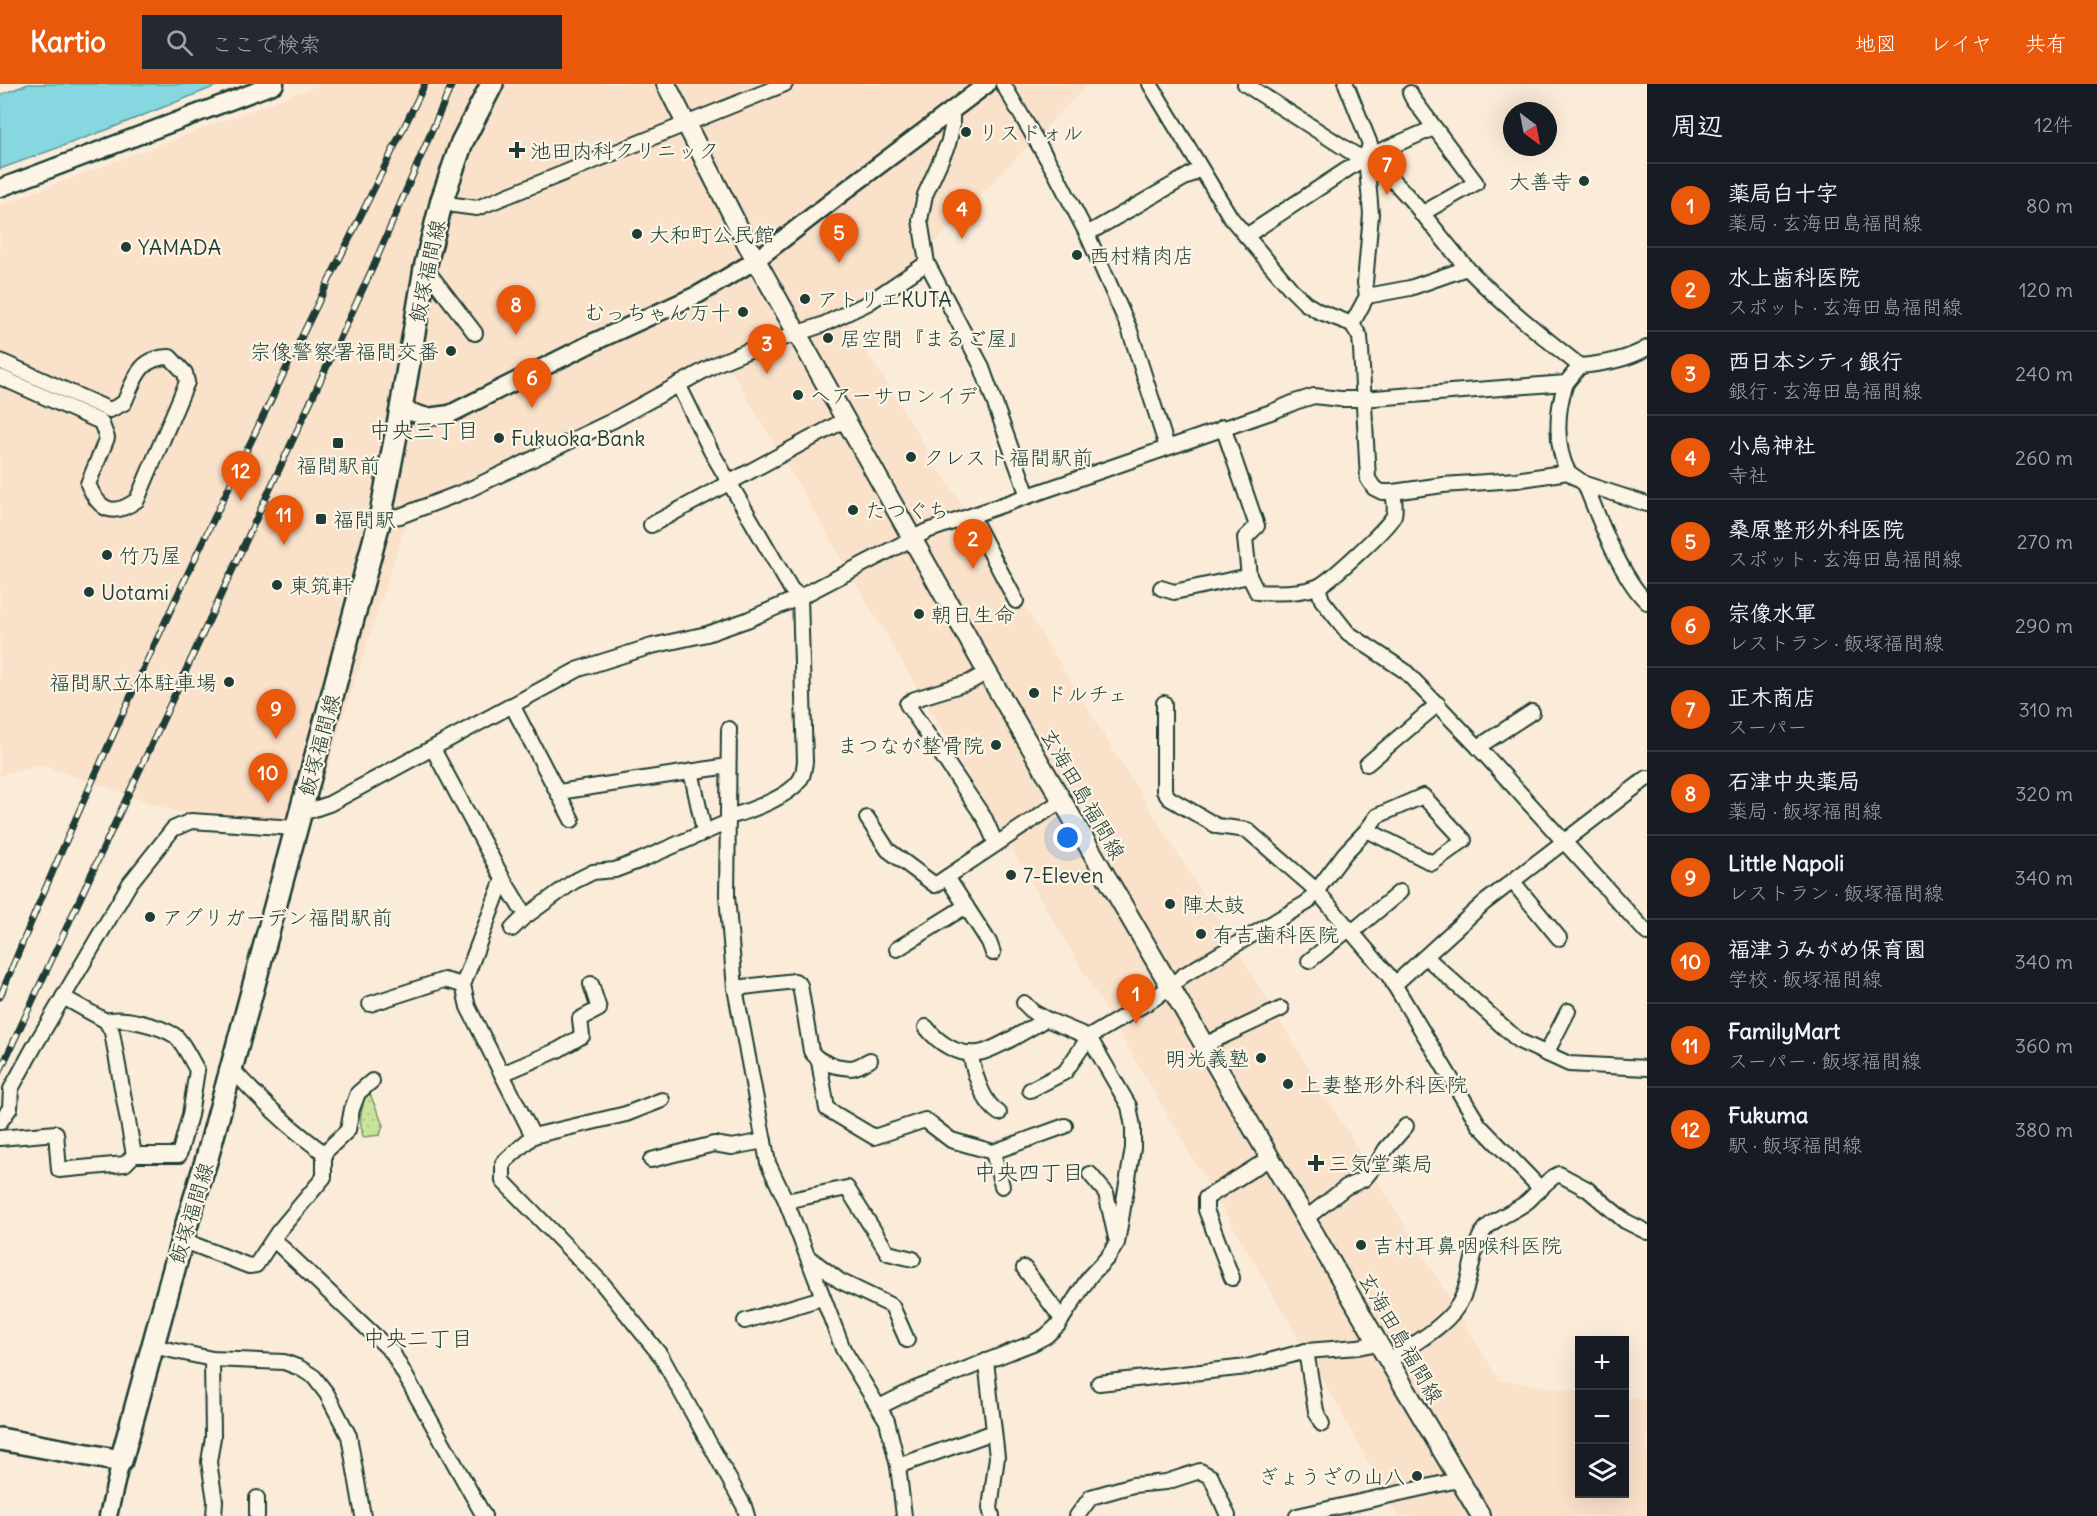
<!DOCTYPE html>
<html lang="ja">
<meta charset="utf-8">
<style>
body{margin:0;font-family:Delius,"Klee One",sans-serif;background:#242831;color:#f1f3f6}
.controls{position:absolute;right:18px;bottom:18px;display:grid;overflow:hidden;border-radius:0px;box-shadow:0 6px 24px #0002}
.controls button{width:54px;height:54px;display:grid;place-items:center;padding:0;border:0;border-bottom:2px solid #363941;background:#171b24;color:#f1f3f6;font:30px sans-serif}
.compass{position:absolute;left:1503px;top:18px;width:54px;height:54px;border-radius:50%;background:#171b24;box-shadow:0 6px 24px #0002;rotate:148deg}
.you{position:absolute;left:1068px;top:754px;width:21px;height:21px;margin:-15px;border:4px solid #fff;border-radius:50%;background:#1a73e8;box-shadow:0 0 0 9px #1a73e833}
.badge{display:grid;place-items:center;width:39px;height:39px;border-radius:50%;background:#ea580c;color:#fff;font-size:20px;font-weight:700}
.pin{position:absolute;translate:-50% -50px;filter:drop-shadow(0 2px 3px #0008)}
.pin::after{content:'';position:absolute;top:32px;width:21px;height:18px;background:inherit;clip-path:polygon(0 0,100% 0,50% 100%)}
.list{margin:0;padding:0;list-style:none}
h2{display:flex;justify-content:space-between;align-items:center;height:78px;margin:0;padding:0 24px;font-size:26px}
h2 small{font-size:20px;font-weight:400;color:#9ea1a6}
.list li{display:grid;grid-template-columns:39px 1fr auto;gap:18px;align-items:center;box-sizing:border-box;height:84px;padding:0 24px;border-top:2px solid #363941}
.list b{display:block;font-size:22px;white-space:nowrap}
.list p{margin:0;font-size:20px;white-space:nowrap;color:#9ea1a6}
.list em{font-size:20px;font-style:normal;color:#9ea1a6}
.icon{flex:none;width:33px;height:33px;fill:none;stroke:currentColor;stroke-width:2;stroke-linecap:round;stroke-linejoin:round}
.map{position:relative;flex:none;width:1647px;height:1432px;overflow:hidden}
header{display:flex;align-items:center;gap:36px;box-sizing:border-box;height:84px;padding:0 30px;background:#ea580c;color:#fff}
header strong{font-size:28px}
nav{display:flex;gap:33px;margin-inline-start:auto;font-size:21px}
.search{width:420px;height:54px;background:#242831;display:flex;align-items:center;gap:15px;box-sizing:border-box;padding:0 21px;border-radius:0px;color:#9ea1a6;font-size:22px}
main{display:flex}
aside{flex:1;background:#171b24}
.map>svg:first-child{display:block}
.built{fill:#fae1ca}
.park{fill:url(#park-dots);stroke:#749168;stroke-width:1.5}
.water{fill:#86d7df;stroke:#5d999b;stroke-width:1.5}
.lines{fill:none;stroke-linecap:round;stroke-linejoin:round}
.minor-casing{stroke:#1f3d34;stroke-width:18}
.tertiary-casing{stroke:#1f3d34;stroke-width:21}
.secondary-casing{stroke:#1f3d34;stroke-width:22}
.primary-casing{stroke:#1f3d34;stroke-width:26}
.minor{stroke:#fcf5e5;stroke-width:14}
.tertiary{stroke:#fcf5e5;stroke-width:16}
.secondary{stroke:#fcf5e5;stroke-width:18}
.primary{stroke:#fcf5e5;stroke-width:21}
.rail-casing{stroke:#1f3d34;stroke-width:7}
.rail{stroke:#fcf5e5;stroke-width:4.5;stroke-dasharray:14;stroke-linecap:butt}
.poi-dot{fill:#1f3d34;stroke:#fcf5e5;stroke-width:2}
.labels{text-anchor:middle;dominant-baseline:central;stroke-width:4.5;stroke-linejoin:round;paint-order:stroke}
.poi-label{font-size:21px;fill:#1f3d34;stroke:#fcf5e5;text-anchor:start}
.street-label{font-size:21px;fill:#1f3d34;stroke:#fcf5e5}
.neighbourhood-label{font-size:22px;fill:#1f3d34;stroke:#fcf5e5}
</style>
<header>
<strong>Kartio</strong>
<div class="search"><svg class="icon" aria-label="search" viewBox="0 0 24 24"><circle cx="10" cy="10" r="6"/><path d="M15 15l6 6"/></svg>ここで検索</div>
<nav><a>地図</a><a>レイヤ</a><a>共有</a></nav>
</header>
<main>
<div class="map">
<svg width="1647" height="1432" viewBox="0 0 1647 1432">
<defs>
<pattern id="park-dots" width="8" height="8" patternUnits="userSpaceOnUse" patternTransform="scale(1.5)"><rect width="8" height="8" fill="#cae59b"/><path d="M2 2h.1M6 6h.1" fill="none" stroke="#adc586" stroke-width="1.8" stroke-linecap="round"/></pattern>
</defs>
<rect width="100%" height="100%" fill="#fbecd9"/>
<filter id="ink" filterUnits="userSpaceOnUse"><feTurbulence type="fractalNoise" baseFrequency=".0167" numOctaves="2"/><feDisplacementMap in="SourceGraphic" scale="12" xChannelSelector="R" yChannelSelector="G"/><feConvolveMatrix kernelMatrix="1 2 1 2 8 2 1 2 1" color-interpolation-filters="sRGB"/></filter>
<g filter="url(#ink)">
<polygon class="built" points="321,0 1088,0 919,175 863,214 841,226 1231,856 1499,1296 1579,1307 1580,1410 1624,1410 1625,1313 1647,1316 1647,1432 1397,1432 1339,1324 722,271 610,331 412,421 320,706 281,737 177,728 42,681 0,691 0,121"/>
<polygon class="park" points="370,1010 383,1041 380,1051 363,1053 360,1035 364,1014"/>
<polygon class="water" points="28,0 221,0 109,45 0,85 0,11"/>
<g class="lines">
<g class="minor-casing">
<g id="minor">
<polyline points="1003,0 1056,90 1087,150 1129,244 1167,363"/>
<polyline points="1150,0 1231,134 1291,205 1305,219 1318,227 1352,240 1360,253 1361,265 1368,395 1374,404 1382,408 1393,408 1443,401 1516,396 1568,388 1585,400 1647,420"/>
<path d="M1245,0L1354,70C1393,82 1439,154 1469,186C1503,221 1541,251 1580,282C1603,280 1627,276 1647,264"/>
<polyline points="1346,0 1370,60 1366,73 1371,130 1365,199 1367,212 1352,240"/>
<polyline points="1410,9 1413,15 1476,99 1421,130"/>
<polyline points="952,26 952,44 948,60 925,111 920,136 927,179 981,281 1028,412"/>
<polyline points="442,116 454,121 477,124 785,0"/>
<polyline points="1087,150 1200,85"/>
<polyline points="1246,152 1366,73 1434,44"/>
<polyline points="425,184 475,249"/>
<polyline points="1367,212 1410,204 1467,184"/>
<path d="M0,277L110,326L124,319C135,295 139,273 170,273L185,289L187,298L137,416C112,434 99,426 88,400L107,354L101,338L0,293"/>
<path d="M1566,299C1556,327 1555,362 1568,388"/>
<path d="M678,300L711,367L791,505L800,513L805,678C804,682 804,688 802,692C794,712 747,728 728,733"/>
<path d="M1223,343L1257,442L1245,454L1249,492L1257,508C1274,509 1301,509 1317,503C1328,499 1390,442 1394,431C1396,424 1394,415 1393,408"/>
<path d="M1585,400C1598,433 1622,495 1647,518"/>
<polyline points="972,433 1016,517"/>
<polyline points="380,435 400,432 468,406 612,337 716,280 757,263 822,241 868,219 927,179"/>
<polyline points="651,441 845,336"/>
<polyline points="1318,503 1322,516 1348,549 1405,587 1478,663 1647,849"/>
<polyline points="1161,504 1174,508 1249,492"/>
<polyline points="987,588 970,598 915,615 907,620 985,735 996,760"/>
<polyline points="1164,619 1164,707 1169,714 1217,742 1247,746 1316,806 1389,892 1479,1041 1541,1105"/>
<polyline points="512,621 572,736"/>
<polyline points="729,645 727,812 735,904 768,1079 786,1117 843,1265 887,1337 898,1382 904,1432"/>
<polyline points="1478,663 1532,628"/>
<polyline points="433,665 503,795 463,901 468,923 533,1052"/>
<polyline points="1367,680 1438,620"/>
<polyline points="691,687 704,747"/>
<polyline points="559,708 728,682"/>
<polyline points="300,730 329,720 579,585 652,562 707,550 747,536 800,513 927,447 1274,327 1295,318 1314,312 1340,315 1362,315 1566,299 1580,282"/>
<polyline points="867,734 888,766 935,801 947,793 989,858 993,869"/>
<polyline points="947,793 1061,717"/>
<polyline points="503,795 520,823"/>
<polyline points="1513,798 1559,854"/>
<polyline points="512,845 522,835 573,798 593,788 615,786 641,776 728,738"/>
<polyline points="1352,848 1400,808"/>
<polyline points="897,865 966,822"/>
<polyline points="1426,873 1519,957 1569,980 1647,984"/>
<polyline points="1309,877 1349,845"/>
<polyline points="1394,901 1484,819 1647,694"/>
<path d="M735,904L795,897L800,901L811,967C818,979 837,983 851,984C857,984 864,979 870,976"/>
<path d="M63,913L106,937C123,932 159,942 174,951C182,956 192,978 197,986L190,1031L179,1071H134L112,948L106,937"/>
<polyline points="370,920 444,896 463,901"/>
<path d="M926,943C938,959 958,972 978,969C992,968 1032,943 1046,935"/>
<polyline points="1204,961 1281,925"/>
<path d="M970,969C974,988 982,1018 999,1029"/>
<polyline points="1546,970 1568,927"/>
<polyline points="819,977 827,1025 874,1053 925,1036 951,1056 993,1068 1065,1042"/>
<path d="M231,984C259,1015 289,1044 324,1069L348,1046L352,1025L358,1009L372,997"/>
<polyline points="502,990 558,966 582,952 580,935 599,925 591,900"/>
<polyline points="1030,1006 1065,988 1089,953 1155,914 1184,891 1308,818 1345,769 1367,746 1432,779 1464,756 1423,712 1377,732 1367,746"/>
<polyline points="662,1016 626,1030 533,1052 503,1079 503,1097 602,1199 661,1272 744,1422 747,1432"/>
<polyline points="0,1038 10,1024 11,1005 34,963 130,799 173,745 191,737 295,744"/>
<polyline points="0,1054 56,1049 59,1086 125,1080 134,1071"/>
<polyline points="993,1068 1002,1102"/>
<polyline points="651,1076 714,1060 732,1063 764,1057"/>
<polyline points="1090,1090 1106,1109 1116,1154"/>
<polyline points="786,1117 847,1104 888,1169 913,1175"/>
<polyline points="1305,1135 1346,1103 1364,1095 1378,1078 1386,1065 1406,1042"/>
<polyline points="182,1156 249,1182 256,1181 278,1148 324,1093 324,1069"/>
<polyline points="274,1156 392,1268 484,1432"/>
<polyline points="808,1173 840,1197 892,1222 907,1256"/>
<polyline points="1024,1184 1062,1235"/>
<polyline points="1232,1194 1206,1126 1206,1114 1270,1074"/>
<polyline points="745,1237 822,1214"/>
<polyline points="152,1262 212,1275 284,1278 300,1284 314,1293 327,1310 349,1352 363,1432"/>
<polyline points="1306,1267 1316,1327 1322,1340"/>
<polyline points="212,1275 213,1353 209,1378 215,1417 214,1432"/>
<polyline points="986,1277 997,1373 990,1424 992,1432"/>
<path d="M1388,1277C1409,1263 1443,1244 1457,1223C1471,1203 1470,1174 1480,1153C1488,1135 1514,1129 1528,1117C1538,1108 1547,1095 1559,1090L1587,1105L1625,1137L1647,1148"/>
<polyline points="1099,1299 1247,1283 1306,1267 1358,1263 1378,1259"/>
<polyline points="879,1323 915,1305 1033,1259 1046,1252 1058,1241 1090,1192 1108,1173 1117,1159 1133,1064 1133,1043 1129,1022 1089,953 1046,935 1033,928 1024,919"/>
<polyline points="898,1382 994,1348"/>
<polyline points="257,1432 257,1414"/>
<polyline points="1077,1432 1091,1413 1133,1401 1166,1398 1200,1387 1211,1393 1228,1432"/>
<polyline points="1297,1432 1458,1396"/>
</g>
</g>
<g class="tertiary-casing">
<g id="tertiary">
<polyline points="0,104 275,0"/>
<polyline points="401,325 427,333 450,330 594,258 699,210 756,176 850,103 987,0"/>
<polyline points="108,1432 121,1377"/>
</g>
</g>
<g class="secondary-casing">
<polyline id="secondary" points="666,0 747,160 987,588 1378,1259 1481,1432"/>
</g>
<g class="primary-casing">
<polyline id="primary" points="0,1355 121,1377 182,1156 207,1074 380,435 401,325 425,184 442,116 462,58 492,0"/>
</g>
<use href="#minor" class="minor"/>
<use href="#tertiary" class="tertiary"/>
<use href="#secondary" class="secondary"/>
<use href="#primary" class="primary"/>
<g class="rail-casing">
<g id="rail">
<path d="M0,913C127,602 278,302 425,0"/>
<polyline points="0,987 373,183 452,0"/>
</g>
</g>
<use href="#rail" class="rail"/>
</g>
</g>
<g class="poi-dot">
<circle cx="966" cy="48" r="6"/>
<path d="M514 57h6v6h6v6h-6v6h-6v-6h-6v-6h6z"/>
<circle cx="1584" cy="97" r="6"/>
<circle cx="637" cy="150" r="6"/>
<circle cx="126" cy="163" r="6"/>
<circle cx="1077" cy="171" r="6"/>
<circle cx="805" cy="215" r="6"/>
<circle cx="743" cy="228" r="6"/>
<circle cx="828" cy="254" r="6"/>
<circle cx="451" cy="267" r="6"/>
<circle cx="798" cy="311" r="6"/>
<circle cx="499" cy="354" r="6"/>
<rect x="332" y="353" width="12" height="12" rx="3"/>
<circle cx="911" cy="373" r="6"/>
<circle cx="853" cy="426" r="6"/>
<rect x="315" y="429" width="12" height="12" rx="3"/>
<circle cx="107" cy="471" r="6"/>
<circle cx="277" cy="501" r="6"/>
<circle cx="89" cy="508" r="6"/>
<circle cx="919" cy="530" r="6"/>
<circle cx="229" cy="598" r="6"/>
<circle cx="1034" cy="609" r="6"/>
<circle cx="996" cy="661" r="6"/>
<circle cx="1011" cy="791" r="6"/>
<circle cx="1170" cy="820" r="6"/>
<circle cx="150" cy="833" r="6"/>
<circle cx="1201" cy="850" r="6"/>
<circle cx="1261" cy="974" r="6"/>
<circle cx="1288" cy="1000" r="6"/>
<path d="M1313 1070h6v6h6v6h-6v6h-6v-6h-6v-6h6z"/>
<circle cx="1361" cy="1161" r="6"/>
<circle cx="1417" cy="1392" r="6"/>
</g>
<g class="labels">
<g class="poi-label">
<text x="978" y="48">リスドォル</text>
<text x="530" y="66">池田内科クリニック</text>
<text x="1572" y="97" text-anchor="end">大善寺</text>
<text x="649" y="150">大和町公民館</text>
<text x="138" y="163">YAMADA</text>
<text x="1089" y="171">西村精肉店</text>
<text x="817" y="215">アトリエKUTA</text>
<text x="731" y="228" text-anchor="end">むっちゃん万十</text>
<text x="840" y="254">居空間『まるご屋』</text>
<text x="439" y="267" text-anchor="end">宗像警察署福間交番</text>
<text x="810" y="311">ヘアーサロンイデ</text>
<text x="511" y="354">Fukuoka Bank</text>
<text x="923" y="373">クレスト福間駅前</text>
<text x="338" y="381" text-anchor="middle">福間駅前</text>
<text x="865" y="426">たつぐち</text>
<text x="333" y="435">福間駅</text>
<text x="119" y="471">竹乃屋</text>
<text x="289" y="501">東筑軒</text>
<text x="101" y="508">Uotami</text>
<text x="931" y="530">朝日生命</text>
<text x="217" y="598" text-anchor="end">福間駅立体駐車場</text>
<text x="1046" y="609">ドルチェ</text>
<text x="984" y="661" text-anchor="end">まつなが整骨院</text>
<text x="1023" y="791">7-Eleven</text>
<text x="1182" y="820">陣太鼓</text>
<text x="162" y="833">アグリガーデン福間駅前</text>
<text x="1213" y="850">有吉歯科医院</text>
<text x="1249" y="974" text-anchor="end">明光義塾</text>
<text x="1300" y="1000">上妻整形外科医院</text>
<text x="1328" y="1079">三気堂薬局</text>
<text x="1373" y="1161">吉村耳鼻咽喉科医院</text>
<text x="1405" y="1392" text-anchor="end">ぎょうざの山八</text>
</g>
<g class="street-label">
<text transform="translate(427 187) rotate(-78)">飯塚福間線</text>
<text transform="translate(319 661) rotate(-75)">飯塚福間線</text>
<text transform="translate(1083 710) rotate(60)">玄海田島福間線</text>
<text transform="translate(191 1129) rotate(-73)">飯塚福間線</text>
<text transform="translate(1401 1254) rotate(60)">玄海田島福間線</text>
</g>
<g class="neighbourhood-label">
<text x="424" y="346">中央三丁目</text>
<text x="1029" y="1088">中央四丁目</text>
<text x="418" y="1254">中央二丁目</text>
</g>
</g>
</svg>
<div class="controls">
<button>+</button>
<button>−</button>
<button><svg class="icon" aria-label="layers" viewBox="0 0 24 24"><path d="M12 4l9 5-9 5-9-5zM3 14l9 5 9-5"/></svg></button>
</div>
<svg class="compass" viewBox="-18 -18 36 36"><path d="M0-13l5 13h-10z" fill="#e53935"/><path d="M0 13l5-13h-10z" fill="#9ea1a6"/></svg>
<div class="you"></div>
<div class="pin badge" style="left:1136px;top:940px">1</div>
<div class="pin badge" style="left:973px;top:485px">2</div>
<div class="pin badge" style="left:767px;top:290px">3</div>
<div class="pin badge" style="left:962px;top:155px">4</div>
<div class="pin badge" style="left:839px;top:179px">5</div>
<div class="pin badge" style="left:532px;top:324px">6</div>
<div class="pin badge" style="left:1387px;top:111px">7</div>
<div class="pin badge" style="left:516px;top:251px">8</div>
<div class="pin badge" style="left:276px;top:655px">9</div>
<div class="pin badge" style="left:268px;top:719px">10</div>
<div class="pin badge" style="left:284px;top:461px">11</div>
<div class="pin badge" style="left:241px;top:417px">12</div>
</div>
<aside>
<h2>周辺<small>12件</small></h2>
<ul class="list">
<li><span class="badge">1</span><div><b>薬局白十字</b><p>薬局 · 玄海田島福間線</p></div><em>80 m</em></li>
<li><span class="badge">2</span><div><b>水上歯科医院</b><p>スポット · 玄海田島福間線</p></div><em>120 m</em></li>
<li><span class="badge">3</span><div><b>西日本シティ銀行</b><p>銀行 · 玄海田島福間線</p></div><em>240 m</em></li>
<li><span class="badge">4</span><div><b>小烏神社</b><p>寺社</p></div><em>260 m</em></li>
<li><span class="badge">5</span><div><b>桑原整形外科医院</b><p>スポット · 玄海田島福間線</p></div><em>270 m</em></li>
<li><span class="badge">6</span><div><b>宗像水軍</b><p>レストラン · 飯塚福間線</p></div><em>290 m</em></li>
<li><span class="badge">7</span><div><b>正木商店</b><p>スーパー</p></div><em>310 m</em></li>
<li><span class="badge">8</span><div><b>石津中央薬局</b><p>薬局 · 飯塚福間線</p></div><em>320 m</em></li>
<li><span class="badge">9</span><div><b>Little Napoli</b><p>レストラン · 飯塚福間線</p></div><em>340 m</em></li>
<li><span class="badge">10</span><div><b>福津うみがめ保育園</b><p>学校 · 飯塚福間線</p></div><em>340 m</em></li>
<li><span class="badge">11</span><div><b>FamilyMart</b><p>スーパー · 飯塚福間線</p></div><em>360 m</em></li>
<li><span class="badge">12</span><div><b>Fukuma</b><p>駅 · 飯塚福間線</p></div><em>380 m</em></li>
</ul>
</aside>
</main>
